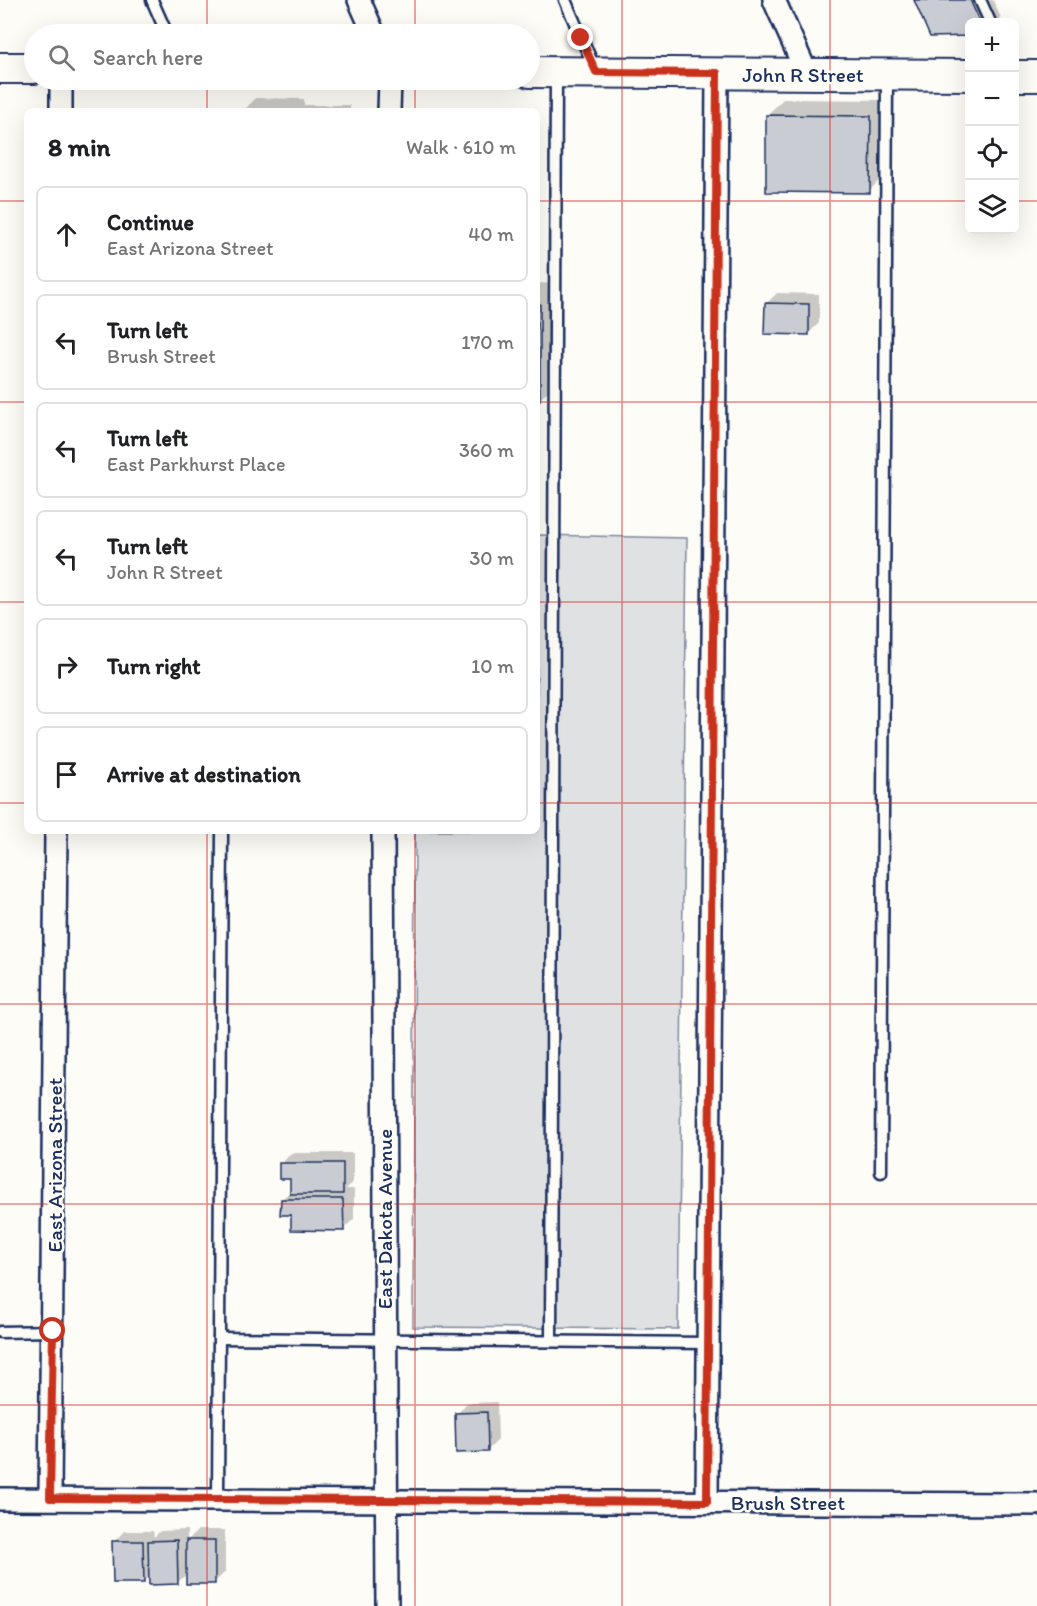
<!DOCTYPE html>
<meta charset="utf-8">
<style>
body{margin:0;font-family:Itim,sans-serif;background:#f2f2f2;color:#202124}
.controls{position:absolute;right:18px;top:18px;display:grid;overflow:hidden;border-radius:9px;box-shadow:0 6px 24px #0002}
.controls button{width:54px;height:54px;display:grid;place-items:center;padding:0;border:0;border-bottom:2px solid #e0e0e0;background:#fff;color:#202124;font:30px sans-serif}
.stop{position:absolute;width:18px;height:18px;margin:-14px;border:4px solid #c8321e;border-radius:50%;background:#fff}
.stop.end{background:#c8321e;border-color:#fff;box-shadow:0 2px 6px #0008}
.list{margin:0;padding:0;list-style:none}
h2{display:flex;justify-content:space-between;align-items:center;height:78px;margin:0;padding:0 24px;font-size:26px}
h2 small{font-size:20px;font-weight:400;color:#757577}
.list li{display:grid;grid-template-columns:39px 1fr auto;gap:18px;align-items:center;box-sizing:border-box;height:96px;margin:0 12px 12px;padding:0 12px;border:2px solid #e0e0e0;border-radius:9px}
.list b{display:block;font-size:22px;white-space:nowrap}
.list p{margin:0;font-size:20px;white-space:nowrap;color:#757577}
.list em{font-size:20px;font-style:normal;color:#757577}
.icon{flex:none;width:33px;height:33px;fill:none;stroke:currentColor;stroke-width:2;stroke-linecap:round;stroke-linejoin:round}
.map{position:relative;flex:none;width:1037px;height:1606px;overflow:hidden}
.search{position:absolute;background:#fff;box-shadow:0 6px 24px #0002;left:24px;top:24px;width:516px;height:66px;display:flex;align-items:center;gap:15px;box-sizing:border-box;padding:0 21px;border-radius:33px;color:#757577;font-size:22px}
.panel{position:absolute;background:#fff;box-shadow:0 6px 24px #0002;left:24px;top:108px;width:516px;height:726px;border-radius:9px}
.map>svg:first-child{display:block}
.green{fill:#e0e1e3;stroke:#7e88a0;stroke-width:1.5}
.shadow{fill:#0003}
.building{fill:#c9ccd3;stroke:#1b2f5e;stroke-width:1.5}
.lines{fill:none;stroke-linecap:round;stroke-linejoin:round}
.lane-casing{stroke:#1b2f5e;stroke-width:15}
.street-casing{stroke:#1b2f5e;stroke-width:26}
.secondary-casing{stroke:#1b2f5e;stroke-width:34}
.lane{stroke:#fdfcf7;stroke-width:10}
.street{stroke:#fdfcf7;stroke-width:21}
.secondary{stroke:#fdfcf7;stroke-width:30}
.route{stroke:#c8321e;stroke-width:8}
.grid{fill:none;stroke:#d62828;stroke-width:1.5;stroke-opacity:0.55}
.labels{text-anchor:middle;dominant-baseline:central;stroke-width:5;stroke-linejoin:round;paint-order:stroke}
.street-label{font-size:21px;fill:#1b2f5e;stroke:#fdfcf7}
</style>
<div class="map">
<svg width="1037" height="1606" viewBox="0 0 1037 1606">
<rect width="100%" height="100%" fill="#fdfcf7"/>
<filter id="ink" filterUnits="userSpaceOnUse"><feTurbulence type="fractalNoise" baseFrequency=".0167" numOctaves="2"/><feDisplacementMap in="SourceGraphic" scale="12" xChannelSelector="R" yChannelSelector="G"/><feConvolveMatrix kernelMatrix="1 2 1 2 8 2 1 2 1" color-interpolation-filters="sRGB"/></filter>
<g filter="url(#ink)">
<polygon class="green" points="537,535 687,538 678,1329 413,1327 415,831 537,831"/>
<g class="shadow">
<polygon points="916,0 993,0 1001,18 997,22 970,22"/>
<polygon points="256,98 304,99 304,105 350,105 350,111 243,111"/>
<polygon points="783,99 886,100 885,175 869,191 767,115"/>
<polygon points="537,283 560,284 561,378 540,399 537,399"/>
<polygon points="777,293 819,294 819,323 808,334 766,304"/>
<polygon points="291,1153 353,1153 353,1182 346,1189 354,1189 354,1219 343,1229 293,1214 282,1199 292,1190 291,1178 281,1164"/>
<polygon points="497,1402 498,1440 488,1450 457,1414 467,1403"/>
<polygon points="187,1530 187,1541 198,1530 225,1530 225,1572 215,1582 188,1573 177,1583 150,1575 144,1581 114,1542 124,1531 153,1531 154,1537 160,1531"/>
</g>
<g class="building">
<polygon points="914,0 970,0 980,22 970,22 970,36 930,37"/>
<polygon points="766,115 871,116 870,193 766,192"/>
<polygon points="765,303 809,304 809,335 764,334"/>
<rect x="537" y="304" width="3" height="96"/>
<polygon points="279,1163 343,1163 343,1194 290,1194 290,1179 279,1179"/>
<polygon points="281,1199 343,1199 344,1231 291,1230 291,1215 280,1215"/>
<polygon points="487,1412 488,1452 456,1453 455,1413"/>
<polygon points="177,1540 178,1584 149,1585 148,1541"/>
<rect x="186" y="1540" width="29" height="44"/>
<polygon points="112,1541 143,1541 144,1583 113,1583"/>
</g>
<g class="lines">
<g class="lane-casing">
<g id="lane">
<polyline points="152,0 167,34"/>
<polyline points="565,0 595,69"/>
<polyline points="980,0 990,22"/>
<polyline points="881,1172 887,77"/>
<polyline points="0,1332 53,1331"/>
<polyline points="219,1338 708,1343"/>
<polyline points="551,1341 556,72"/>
<polyline points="218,1499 222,831"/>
</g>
</g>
<g class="street-casing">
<g id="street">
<polyline points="359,0 374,34"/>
<polyline points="774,0 807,74"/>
<polyline points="61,111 61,80"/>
<polyline points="389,111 390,80"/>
<polyline points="383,831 387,1606"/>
<polyline points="50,1498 56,831"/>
<polyline points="0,1499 1037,1504"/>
<polyline points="707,1502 717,73"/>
</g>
</g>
<g class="secondary-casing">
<g id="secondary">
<polyline points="0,68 34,68"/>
<polyline points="530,72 970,75"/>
<polyline points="1014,76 1037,76"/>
</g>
</g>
<use href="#lane" class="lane"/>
<use href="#street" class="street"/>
<use href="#secondary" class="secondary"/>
</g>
</g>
<g class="lines" filter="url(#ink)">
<polyline class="route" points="53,1331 50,1498 707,1502 717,73 596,72 581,38"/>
</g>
<path class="grid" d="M207,0V34M415,0V34M622,0V1606M830,0V1606M207,80V111M415,80V111M0,201H27M537,201H970M1014,201H1037M0,402H27M537,402H1037M0,602H27M537,602H1037M0,803H27M537,803H1037M207,831V1606M415,831V1606M0,1004H1037M0,1204H1037M0,1405H1037"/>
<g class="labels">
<g class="street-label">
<text x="803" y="74">John R Street</text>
<text transform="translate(54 1165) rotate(-90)">East Arizona Street</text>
<text transform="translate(384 1219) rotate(-90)">East Dakota Avenue</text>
<text x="788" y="1502">Brush Street</text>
</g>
</g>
</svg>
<div class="controls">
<button>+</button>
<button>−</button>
<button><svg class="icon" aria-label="locate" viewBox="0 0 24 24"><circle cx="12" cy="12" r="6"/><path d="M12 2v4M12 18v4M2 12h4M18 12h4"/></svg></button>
<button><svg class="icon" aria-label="layers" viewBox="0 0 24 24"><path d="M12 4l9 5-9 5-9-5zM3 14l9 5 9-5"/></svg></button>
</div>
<div class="stop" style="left:53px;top:1331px"></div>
<div class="stop end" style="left:581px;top:38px"></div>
<div class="search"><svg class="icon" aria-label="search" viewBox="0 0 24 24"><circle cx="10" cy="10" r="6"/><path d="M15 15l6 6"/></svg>Search here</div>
<section class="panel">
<h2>8 min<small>Walk · 610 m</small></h2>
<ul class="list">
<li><svg class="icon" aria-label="ahead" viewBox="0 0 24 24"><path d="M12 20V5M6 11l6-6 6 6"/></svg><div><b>Continue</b><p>East Arizona Street</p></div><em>40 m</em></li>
<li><svg class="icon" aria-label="left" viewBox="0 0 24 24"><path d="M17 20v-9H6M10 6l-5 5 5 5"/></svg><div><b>Turn left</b><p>Brush Street</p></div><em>170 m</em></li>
<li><svg class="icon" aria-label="left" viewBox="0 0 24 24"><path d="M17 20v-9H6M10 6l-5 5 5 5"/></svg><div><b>Turn left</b><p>East Parkhurst Place</p></div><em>360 m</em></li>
<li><svg class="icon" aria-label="left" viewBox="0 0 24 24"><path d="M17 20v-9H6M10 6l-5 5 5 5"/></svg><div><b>Turn left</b><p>John R Street</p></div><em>30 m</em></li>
<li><svg class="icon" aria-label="right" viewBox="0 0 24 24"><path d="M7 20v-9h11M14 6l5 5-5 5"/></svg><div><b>Turn right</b></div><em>10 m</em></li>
<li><svg class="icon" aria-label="arrive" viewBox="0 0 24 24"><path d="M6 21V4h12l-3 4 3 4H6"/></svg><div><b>Arrive at destination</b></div></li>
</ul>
</section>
</div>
